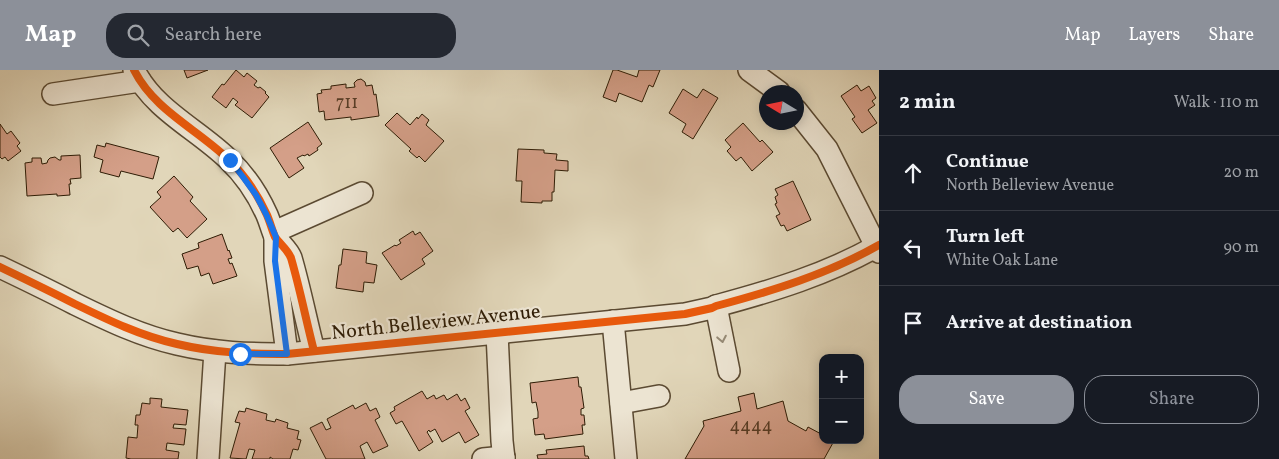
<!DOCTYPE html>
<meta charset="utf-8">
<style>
body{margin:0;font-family:Vollkorn,serif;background:#242831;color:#f1f3f6}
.controls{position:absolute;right:15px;bottom:15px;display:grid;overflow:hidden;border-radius:10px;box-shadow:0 2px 12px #0003}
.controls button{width:45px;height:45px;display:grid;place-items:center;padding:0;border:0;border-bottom:1px solid #363941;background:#171b24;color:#f1f3f6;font:25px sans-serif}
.compass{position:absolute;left:759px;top:15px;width:45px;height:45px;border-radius:50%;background:#171b24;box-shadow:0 2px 12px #0003;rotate:280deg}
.stop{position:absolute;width:15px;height:15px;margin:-11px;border:4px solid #1a73e8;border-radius:50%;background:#fff}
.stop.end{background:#1a73e8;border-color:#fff;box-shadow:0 1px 5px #0008}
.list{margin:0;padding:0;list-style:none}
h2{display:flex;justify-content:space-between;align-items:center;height:65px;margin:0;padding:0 20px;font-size:21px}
h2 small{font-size:16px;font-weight:400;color:#9ea1a6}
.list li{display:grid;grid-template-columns:32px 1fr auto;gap:15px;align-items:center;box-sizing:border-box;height:75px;padding:0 20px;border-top:1px solid #363941}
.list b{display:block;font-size:19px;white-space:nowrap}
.list p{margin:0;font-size:16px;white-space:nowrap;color:#9ea1a6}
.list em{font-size:16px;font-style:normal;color:#9ea1a6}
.actions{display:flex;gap:10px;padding:15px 20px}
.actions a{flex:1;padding:11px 0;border:1px solid #8c9099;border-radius:20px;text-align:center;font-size:18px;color:#8c9099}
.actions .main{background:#8c9099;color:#fff}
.icon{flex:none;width:28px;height:28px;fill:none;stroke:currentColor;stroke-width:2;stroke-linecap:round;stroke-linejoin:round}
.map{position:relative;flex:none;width:879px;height:389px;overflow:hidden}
header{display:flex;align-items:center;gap:30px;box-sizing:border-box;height:70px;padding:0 25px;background:#8c9099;color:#fff}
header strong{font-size:24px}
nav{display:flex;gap:28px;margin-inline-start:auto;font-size:18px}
.search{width:350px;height:45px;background:#242831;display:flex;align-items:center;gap:12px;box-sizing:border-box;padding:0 18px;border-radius:20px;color:#9ea1a6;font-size:19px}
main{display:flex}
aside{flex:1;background:#171b24}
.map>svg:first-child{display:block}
.building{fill:#d49f88;stroke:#2e1c05}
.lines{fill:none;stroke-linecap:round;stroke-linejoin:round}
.minor-casing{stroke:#5b4a32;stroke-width:24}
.minor{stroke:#ece4d2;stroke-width:21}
.cycleway-casing{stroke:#ece4d2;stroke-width:11}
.cycleway{stroke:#e8590c;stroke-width:8}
.oneway{stroke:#968a76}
.route{stroke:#1a73e8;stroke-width:6}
.labels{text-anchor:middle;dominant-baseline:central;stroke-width:4.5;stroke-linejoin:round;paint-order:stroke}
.number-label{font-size:18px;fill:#583d26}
.street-label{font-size:20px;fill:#2e1c05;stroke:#ece4d2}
</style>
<header>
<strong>Map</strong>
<div class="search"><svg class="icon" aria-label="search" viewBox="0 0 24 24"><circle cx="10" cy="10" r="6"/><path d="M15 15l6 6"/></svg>Search here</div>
<nav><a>Map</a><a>Layers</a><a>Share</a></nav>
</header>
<main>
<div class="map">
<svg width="879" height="389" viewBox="0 0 879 389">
<rect width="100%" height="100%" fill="#e1d6b9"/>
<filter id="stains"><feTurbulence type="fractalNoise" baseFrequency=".004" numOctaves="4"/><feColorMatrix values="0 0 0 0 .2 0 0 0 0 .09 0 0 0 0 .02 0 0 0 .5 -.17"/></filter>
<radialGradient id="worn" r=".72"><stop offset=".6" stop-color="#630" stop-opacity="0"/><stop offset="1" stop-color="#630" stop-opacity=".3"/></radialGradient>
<g class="building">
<polygon points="184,0 208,0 187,8"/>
<polygon points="236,0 244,7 247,3 257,11 254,15 258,18 260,17 266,22 265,23 269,27 252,48 235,35 238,32 233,28 226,38 212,27 222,14 224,15"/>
<polygon points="613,0 617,0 637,7 639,0 660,0 653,17 649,15 642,32 619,23 616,32 603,27"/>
<polygon points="361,9 365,12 366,16 372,15 374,25 376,24 379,46 351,50 351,47 325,50 324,41 319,42 317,24 322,23 321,20 331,19 331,16 346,14 346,18 355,17 354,13 357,10"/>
<polygon points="857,15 861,21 869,16 876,28 872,31 875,35 868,40 877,53 862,63 852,49 855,47 841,26"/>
<polygon points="683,19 697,28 703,19 718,28 693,69 682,62 686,54 669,43"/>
<polygon points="397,43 410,55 417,47 418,49 422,44 429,50 426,55 444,71 425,92 419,86 417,88 409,81 411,79 385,55"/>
<polygon points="308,52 322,74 317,78 318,80 309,86 308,84 304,86 303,85 297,88 304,98 289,108 270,78"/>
<polygon points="743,53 760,72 762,70 773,82 752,101 741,87 736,91 727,81 731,77 725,70"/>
<polygon points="0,54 7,64 11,61 20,73 17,76 21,81 8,91 5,87 2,89 0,87"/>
<polygon points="106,73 159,87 153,109 121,101 119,107 100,102 103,90 94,87 97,75 105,77"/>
<polygon points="518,79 544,80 544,83 557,84 556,90 568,91 568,101 555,100 554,122 552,122 552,131 542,131 542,133 521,132 522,111 516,111"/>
<polygon points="80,85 81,108 70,109 71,114 69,114 70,125 57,126 57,124 27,126 25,93 32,92 32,88 41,88 42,94 47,93 48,90 50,88 55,87 59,90 61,90 61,86"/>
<polygon points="174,106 193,127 190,131 207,149 187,168 178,158 173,162 150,137 161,127 157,122"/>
<polygon points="793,111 811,150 787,161 784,155 781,156 776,146 780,144 775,134 777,133 775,127 778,125 775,119"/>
<polygon points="413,161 415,165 420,162 433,181 422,189 425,194 401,210 382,183 395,175 396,176 401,173 399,170"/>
<polygon points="222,164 228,181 229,180 232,188 228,189 230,194 232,193 237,206 213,214 209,203 201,206 198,196 187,199 182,184 199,178 198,173"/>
<polygon points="343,179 367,182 366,193 377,195 374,213 364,212 363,222 336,218 339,195 341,195"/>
<polygon points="578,307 579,317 581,317 584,338 581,339 581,345 584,345 585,355 582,355 583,364 545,369 544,364 535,365 533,349 538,348 538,342 536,332 532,333 530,313"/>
<polygon points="422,321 427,329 434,325 436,329 444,325 447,330 457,324 461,331 465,328 470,338 465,341 479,365 465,373 459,362 442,372 435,359 430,362 429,360 427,362 433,372 419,381 402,351 396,354 390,343 395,340 394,337"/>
<polygon points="754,323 757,339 783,331 788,351 806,361 808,357 823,365 823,370 834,371 824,389 685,389 704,356 703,351 741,341 738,327"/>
<polygon points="150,328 162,329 161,337 188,340 186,355 174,354 173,358 186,359 184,375 167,373 166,380 179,382 178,389 131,389 126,388 128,367 137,368 138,355 135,355 136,345 140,345 142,333 150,334"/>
<polygon points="366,333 370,341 376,338 380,347 375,350 388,376 373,383 367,372 360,376 365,389 326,389 310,358 322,352 326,360 331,358 327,349 353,335 355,339"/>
<polygon points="246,338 267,344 266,350 275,352 276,349 288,353 287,358 299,361 297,369 301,370 298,380 293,379 290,389 273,389 270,387 270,389 252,389 255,380 249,379 246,389 230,388 240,353 235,352 239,341 245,342"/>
<polygon points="584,376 585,386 588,386 589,389 538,389 537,385 547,384 546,380"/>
</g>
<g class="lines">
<g class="minor-casing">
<g id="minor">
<path d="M134,0C154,40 197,59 228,89C244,104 258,125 267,145C270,152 272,160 275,167C280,174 288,180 291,188C300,219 306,250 314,281"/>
<polyline points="749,0 779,22"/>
<polyline points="53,24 140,11"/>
<polyline points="796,40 827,79 879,182"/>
<polyline points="274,162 362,123"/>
<polyline points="275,167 275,191 287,284"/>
<path d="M0,197C25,209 50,221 75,234C108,250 141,266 177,274C215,283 249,284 287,284L685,244L712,238L716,236C772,221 828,204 879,175"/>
<polyline points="716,236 729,301"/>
<polyline points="613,251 626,389"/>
<polyline points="497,263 502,371 504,389"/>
<polyline points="621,333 659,326"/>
<polyline points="208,389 215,281"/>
<polyline points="483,389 504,387"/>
</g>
</g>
<use href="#minor" class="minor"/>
<g class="cycleway-casing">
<g id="cycleway">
<path d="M134,0C154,40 197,59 228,89C244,104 258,125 267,145C270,152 272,160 275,167C280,174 288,180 291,188C300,219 306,250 314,281"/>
<path d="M0,197C25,209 50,221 75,234C108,250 141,266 177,274C215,283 249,284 287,284L685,244L712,238L716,236C772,221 828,204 879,175"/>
</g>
</g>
<use href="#cycleway" class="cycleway"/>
</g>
<defs><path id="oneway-chevron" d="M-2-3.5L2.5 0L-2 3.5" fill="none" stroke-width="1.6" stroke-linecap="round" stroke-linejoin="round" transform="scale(1.25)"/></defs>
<use class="oneway" href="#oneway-chevron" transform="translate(722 269) rotate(79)"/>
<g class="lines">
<polyline class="route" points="230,90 243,107 256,125 266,144 276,167 275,191 287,284 240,284"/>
</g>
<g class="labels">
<g class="number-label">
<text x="347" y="33">711</text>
<text x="751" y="356">4444</text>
</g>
<g class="street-label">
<text transform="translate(436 253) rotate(-6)">North Belleview Avenue</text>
</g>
</g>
<rect width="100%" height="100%" filter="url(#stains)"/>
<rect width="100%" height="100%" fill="url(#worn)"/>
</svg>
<div class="controls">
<button>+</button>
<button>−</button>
</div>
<svg class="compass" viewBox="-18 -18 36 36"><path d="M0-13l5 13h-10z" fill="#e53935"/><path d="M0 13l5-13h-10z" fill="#9ea1a6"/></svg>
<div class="stop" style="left:240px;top:284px"></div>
<div class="stop end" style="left:230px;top:90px"></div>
</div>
<aside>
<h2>2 min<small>Walk · 110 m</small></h2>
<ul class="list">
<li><svg class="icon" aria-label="ahead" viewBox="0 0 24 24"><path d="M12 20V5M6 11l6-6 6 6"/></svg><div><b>Continue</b><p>North Belleview Avenue</p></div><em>20 m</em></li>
<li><svg class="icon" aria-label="left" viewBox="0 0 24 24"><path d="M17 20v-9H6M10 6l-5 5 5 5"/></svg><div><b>Turn left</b><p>White Oak Lane</p></div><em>90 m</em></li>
<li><svg class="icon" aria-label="arrive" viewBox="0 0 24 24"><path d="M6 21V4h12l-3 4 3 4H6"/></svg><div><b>Arrive at destination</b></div></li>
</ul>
<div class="actions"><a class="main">Save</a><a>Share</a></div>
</aside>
</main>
